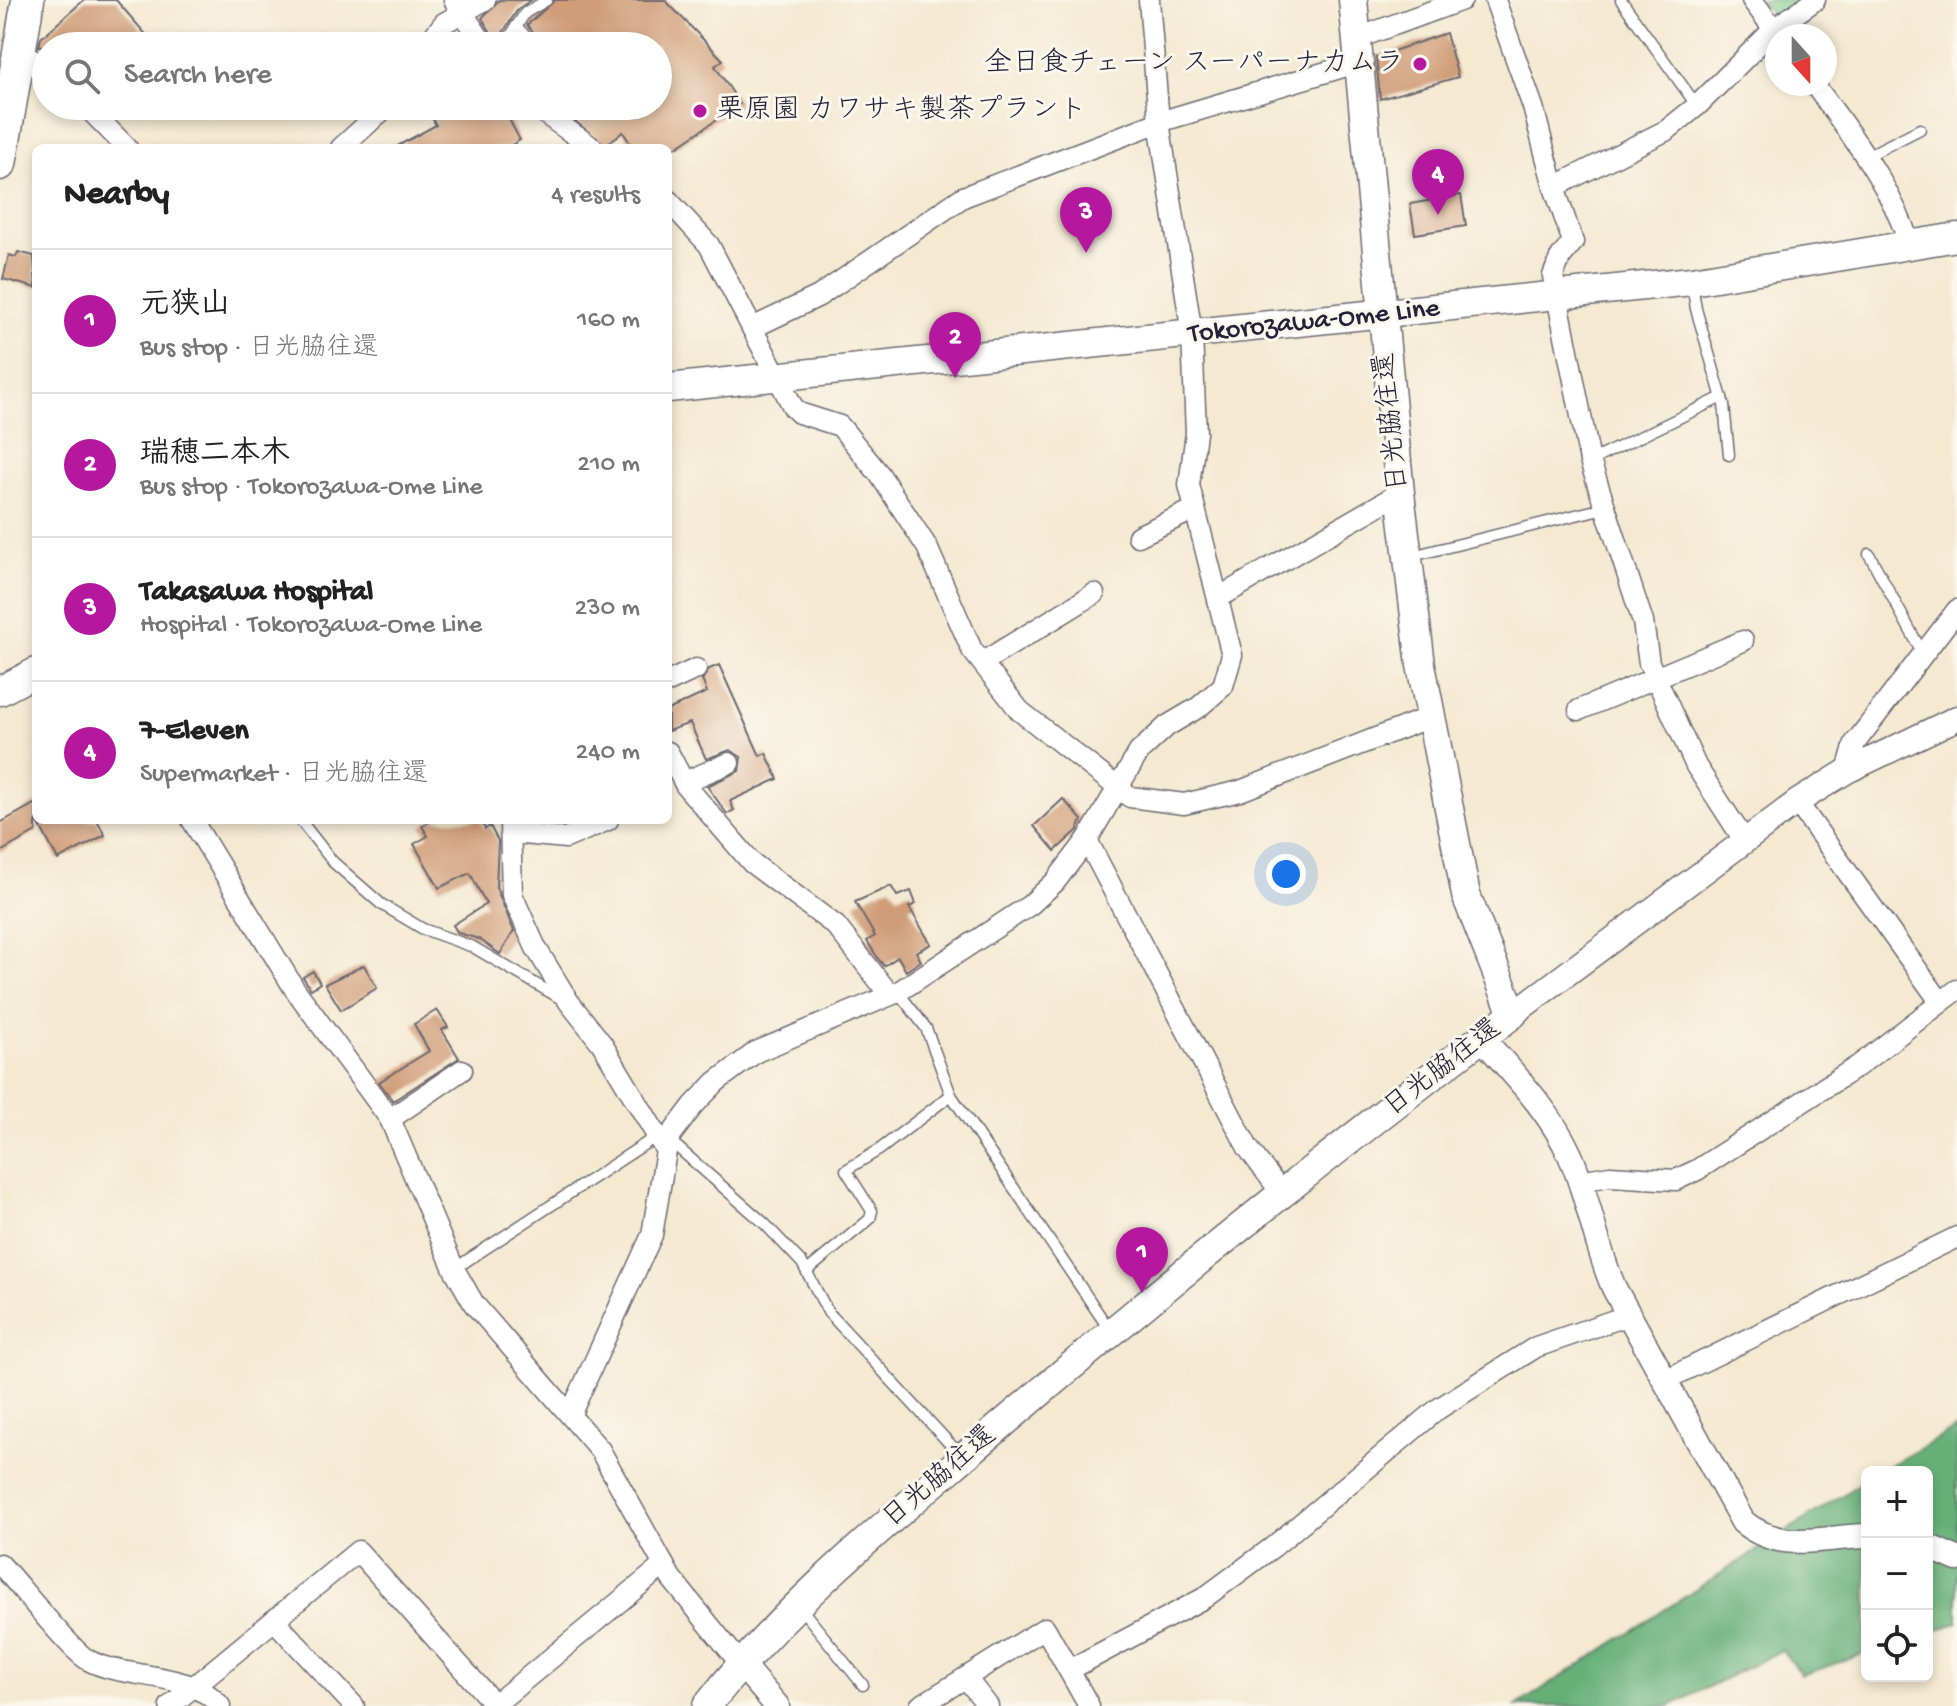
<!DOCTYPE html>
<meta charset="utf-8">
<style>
body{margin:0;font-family:"Gochi Hand","Klee One",sans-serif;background:#f6f6f6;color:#222}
.controls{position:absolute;right:24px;bottom:24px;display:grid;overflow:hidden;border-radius:12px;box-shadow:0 4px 12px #0003}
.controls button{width:72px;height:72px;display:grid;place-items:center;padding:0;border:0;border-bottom:2px solid #e0e0e0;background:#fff;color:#222;font:40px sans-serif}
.compass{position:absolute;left:1765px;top:24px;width:72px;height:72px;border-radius:50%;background:#fff;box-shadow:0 4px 12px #0003;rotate:159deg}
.you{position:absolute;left:1286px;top:874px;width:28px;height:28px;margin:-20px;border:6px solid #fff;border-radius:50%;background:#1a73e8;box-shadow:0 0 0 12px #1a73e833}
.badge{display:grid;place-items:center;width:52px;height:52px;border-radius:50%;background:#b5179e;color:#fff;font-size:26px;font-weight:700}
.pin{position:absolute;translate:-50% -66px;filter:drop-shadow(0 2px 4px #0008)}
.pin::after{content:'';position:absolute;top:42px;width:28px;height:24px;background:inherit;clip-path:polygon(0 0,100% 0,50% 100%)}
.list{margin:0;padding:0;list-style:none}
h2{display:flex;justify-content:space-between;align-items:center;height:104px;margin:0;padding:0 32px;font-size:34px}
h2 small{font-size:26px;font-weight:400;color:#767676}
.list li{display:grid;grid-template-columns:52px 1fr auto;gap:24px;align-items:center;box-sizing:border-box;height:144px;padding:0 32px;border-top:2px solid #e0e0e0}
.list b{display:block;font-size:30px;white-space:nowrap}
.list p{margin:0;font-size:26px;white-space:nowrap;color:#767676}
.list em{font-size:26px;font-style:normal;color:#767676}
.icon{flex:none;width:44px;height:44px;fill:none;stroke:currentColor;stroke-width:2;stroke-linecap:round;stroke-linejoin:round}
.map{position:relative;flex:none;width:1957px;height:1706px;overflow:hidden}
.search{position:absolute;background:#fff;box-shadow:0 4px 12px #0003;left:32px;top:32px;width:640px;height:88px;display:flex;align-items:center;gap:20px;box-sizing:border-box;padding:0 28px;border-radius:44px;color:#767676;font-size:30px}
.panel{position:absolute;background:#fff;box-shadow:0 4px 12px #0003;left:32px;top:144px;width:640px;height:680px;border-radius:12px}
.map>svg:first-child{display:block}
.green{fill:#7dcd8d;stroke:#507864;stroke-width:2}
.forest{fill:#66b078;stroke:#44695a;stroke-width:2}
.building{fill:#d09d78}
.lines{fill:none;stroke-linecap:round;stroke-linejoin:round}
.service-casing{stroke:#6c6870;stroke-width:13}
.minor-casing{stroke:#6c6870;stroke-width:23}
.tertiary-casing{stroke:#6c6870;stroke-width:27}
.secondary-casing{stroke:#6c6870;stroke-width:31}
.trunk-casing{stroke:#6c6870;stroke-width:35}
.service{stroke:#fff;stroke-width:10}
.minor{stroke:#fff;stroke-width:20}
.tertiary{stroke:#fff;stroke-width:24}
.secondary{stroke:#fff;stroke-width:28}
.trunk{stroke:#fff;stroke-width:32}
.poi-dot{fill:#b5179e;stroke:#fbf7ec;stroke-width:3}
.labels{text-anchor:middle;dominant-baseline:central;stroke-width:6;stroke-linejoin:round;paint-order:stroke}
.poi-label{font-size:28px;fill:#22223b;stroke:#fbf7ec;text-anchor:end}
.street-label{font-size:28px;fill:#22223b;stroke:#fbf7ec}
</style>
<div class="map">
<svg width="1957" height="1706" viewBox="0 0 1957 1706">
<rect width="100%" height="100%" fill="#fbf7ec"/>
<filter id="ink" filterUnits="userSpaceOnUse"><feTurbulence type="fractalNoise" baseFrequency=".0125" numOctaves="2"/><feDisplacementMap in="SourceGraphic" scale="16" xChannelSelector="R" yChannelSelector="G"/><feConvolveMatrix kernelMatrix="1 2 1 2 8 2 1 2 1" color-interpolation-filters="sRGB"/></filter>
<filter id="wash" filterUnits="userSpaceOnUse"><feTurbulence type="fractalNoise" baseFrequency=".006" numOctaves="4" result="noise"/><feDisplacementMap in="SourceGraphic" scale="32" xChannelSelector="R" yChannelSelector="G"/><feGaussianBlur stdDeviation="1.8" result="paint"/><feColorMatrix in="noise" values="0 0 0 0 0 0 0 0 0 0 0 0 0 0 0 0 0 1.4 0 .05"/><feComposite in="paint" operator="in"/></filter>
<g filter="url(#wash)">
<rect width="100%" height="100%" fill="#f4e9d1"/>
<polygon class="green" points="1760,0 1804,0 1780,16 1773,16"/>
<g class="forest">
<polygon points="1957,1428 1957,1623 1927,1633 1927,1472 1878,1472"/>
<polygon points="1867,1479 1867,1653 1801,1675 1782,1650 1670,1706 1516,1706"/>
</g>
<g id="blocks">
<g class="building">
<polygon points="84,0 116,0 156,46 39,46 41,38"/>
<polygon points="499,0 531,0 518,9 497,42 482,18"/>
<polygon points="555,0 665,0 723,60 715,66 740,104 675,148 633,148 623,132 605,145 556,106 658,106 658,46 543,46 527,25"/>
<polygon points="1446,33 1458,77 1380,99 1376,57"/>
<polygon points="450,106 457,106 460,112 470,106 502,106 520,140 506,148 394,148 436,125 431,116"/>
<polygon points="1461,195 1466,226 1415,234 1410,204"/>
<polygon points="18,252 34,256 36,288 3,279 9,255 16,257"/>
<polygon points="719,665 760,756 766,753 778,779 730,801 734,810 727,814 707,786 739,771 741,757 730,750 706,759 690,723 668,731 668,710 707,692 702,680 709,669"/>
<polygon points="1063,799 1082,820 1078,830 1055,851 1034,826"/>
<polygon points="36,803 36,832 0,852 0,823"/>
<polygon points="37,820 97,820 105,835 58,860"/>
<polygon points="433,820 480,820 485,829 490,826 498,841 496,887 514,931 500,954 479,939 458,933 453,925 486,904 470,873 439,888 414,844 428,836 422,826"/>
<polygon points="891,886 897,896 911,891 916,904 909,907 931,944 916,952 921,961 906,971 898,957 884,966 879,960 867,941 875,936 855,902"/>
<polygon points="364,965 377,988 341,1010 325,984"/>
<polygon points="313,971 320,983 311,989 303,977"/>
<polygon points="437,1010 448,1027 442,1030 459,1058 393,1101 379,1082 429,1051 414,1024"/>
</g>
</g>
</g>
<g filter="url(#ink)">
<use href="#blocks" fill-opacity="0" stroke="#6c6870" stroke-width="2"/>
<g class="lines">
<g class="service-casing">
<g id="service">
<polyline points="1621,0 1697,106"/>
<polyline points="516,26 535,46"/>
<polyline points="504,46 525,13 547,0"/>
<polyline points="1867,156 1920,129"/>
<polyline points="1692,283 1696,309 1724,405 1729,455"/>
<polyline points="1590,461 1722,397"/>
<polyline points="1869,554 1923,654"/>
<polyline points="1412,556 1604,508"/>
<polyline points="300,820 333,862 381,904 423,929 473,947 563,1000"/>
<polyline points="898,992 926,1028 951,1095"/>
<polyline points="668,1139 764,1223 802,1263 828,1312 962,1457"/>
<polyline points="454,1269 657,1136"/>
<polyline points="807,1271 870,1219 872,1211 846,1170 879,1150 951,1095 1111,1332"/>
<polyline points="799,1606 863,1685"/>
</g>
</g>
<g class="minor-casing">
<g id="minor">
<polyline points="454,0 485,46"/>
<polyline points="1495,0 1533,107 1554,187"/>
<polyline points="1752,0 1779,36"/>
<polyline points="1358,38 1462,0"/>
<polyline points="426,46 444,23 485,0"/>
<polyline points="19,49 46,70"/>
<path d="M1814,84C1851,135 1891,185 1910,246"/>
<polyline points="86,106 127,148"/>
<polyline points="534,106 593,148"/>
<polyline points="341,148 387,106"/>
<polyline points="668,200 709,245 793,407 799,413 840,426 880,475 927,547 972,650 1020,711 1130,797 1184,804 1240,791 1430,717"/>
<polyline points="752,328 819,296 963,197 1159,122 1360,62"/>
<polyline points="1138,536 1193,510"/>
<polyline points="1218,598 1400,493"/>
<polyline points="983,662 1094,594"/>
<polyline points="668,682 696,669"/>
<polyline points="1579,710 1743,641"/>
<polyline points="668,752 686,786 752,863 836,926 890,995"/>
<polyline points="1847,771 1855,743 1957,610"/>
<polyline points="684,782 729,763"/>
<polyline points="1797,802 1939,1000"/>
<polyline points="192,820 294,988 390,1119 454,1269 474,1304 600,1450 671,1578 740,1663"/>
<polyline points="510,820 512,895 536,948 569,1002 602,1044 665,1149"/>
<polyline points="512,833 566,838 608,820"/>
<polyline points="1087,840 1248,1148 1283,1195"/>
<polyline points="1744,840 1696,766 1649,663 1643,622 1590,461 1553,276 1560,258 1573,242 1554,187 1667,130 1697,106 1774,29 1815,0"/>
<polyline points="390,1119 462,1070"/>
<polyline points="1578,1181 1610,1176 1676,1180 1697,1170 1858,1066 1957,990"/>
<polyline points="1665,1380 1957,1237"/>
<polyline points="571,1413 652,1235 668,1139 693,1106 716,1082 756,1052 898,992 1030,905 1055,882 1087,840 1139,752 1167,726 1199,707 1223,686 1232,655 1189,485 1196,433 1192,334 1159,122 1149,0"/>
<path d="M0,1564C17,1582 71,1651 88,1660C124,1680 191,1670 220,1706"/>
<polyline points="274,1620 354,1706"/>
<polyline points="1069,1670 1204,1598 1273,1547 1438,1409 1536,1347 1629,1315"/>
<polyline points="966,1678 988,1706"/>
<polyline points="170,1706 358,1551 495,1705"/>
<polyline points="493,1706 664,1565"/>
<polyline points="920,1706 1045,1628 1089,1706"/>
</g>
</g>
<g class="tertiary-casing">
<g id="tertiary">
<polyline points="1513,1014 1797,802 1847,771 1957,718"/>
<path d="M1482,1038C1514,1075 1549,1109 1570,1155C1589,1197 1595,1245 1614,1288L1743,1522C1781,1553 1821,1537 1867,1536"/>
<polyline points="1927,1546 1957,1559"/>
<polyline points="740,1663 777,1706"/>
</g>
</g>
<g class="secondary-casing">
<g id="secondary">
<polyline points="668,388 1692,281 1957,237"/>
<polyline points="0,691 36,672"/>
<path d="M707,1706C790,1599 897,1515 999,1427C1166,1285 1338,1146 1513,1014L1466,895L1421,665L1400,493L1353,0"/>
</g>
</g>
<g class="trunk-casing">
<polyline id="trunk" points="0,164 28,0"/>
</g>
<use href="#service" class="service"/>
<use href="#minor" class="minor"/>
<use href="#tertiary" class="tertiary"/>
<use href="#secondary" class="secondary"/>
<use href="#trunk" class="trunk"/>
</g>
</g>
<g class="poi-dot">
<circle cx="1420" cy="64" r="8"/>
<circle cx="700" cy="111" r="8"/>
</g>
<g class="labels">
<g class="poi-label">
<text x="1404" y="64">全日食チェーン スーパーナカムラ</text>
<text x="716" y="111" text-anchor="start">栗原園 カワサキ製茶プラント</text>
</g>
<g class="street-label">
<text transform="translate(1314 322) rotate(-6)">Tokorozawa-Ome Line</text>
<text transform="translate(1393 422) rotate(-96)">日光脇往還</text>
<text transform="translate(1443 1069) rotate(-38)">日光脇往還</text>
<text transform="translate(940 1478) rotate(-41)">日光脇往還</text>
</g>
</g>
</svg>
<div class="controls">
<button>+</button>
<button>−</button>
<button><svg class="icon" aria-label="locate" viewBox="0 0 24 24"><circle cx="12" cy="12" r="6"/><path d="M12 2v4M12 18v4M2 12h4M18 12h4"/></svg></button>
</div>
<svg class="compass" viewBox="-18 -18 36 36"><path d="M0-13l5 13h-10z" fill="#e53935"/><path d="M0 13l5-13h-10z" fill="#767676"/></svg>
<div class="you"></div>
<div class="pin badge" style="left:1142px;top:1293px">1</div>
<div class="pin badge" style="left:955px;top:378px">2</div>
<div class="pin badge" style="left:1086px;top:253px">3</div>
<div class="pin badge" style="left:1438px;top:215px">4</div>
<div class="search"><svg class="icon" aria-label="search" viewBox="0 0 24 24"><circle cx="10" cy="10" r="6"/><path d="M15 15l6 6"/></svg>Search here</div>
<section class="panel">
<h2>Nearby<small>4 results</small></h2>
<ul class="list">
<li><span class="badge">1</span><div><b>元狭山</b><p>Bus stop · 日光脇往還</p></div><em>160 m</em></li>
<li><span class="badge">2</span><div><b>瑞穂二本木</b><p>Bus stop · Tokorozawa-Ome Line</p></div><em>210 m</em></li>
<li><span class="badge">3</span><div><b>Takasawa Hospital</b><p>Hospital · Tokorozawa-Ome Line</p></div><em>230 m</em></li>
<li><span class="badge">4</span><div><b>7-Eleven</b><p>Supermarket · 日光脇往還</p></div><em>240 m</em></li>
</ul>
</section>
</div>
